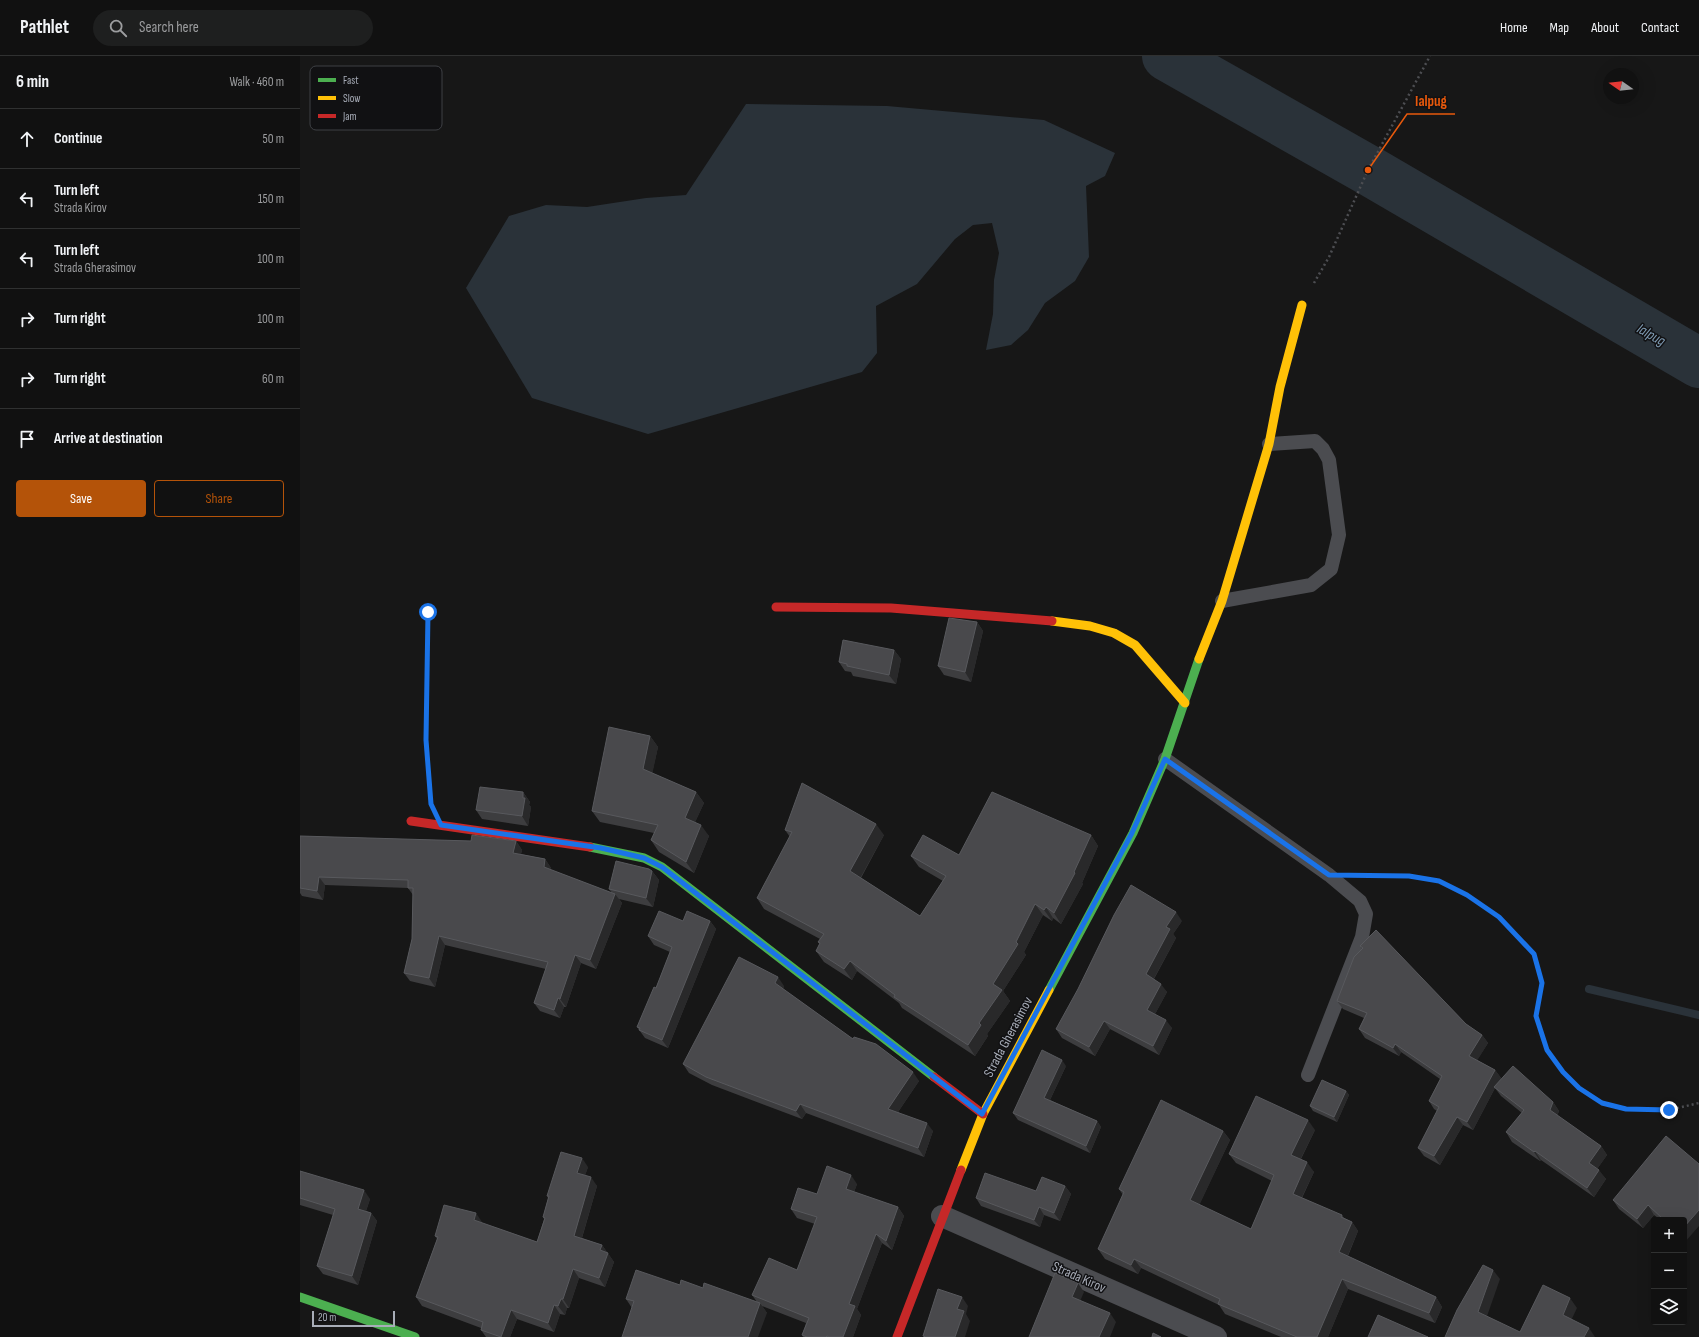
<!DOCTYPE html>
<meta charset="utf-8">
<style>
body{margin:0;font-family:"Sofia Sans Condensed",sans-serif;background:#1e1f1f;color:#f1f3f6}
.controls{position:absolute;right:12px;bottom:12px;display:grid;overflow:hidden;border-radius:4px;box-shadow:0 4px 16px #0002}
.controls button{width:36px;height:36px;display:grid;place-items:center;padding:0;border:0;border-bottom:1px solid #303131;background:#111;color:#f1f3f6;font:20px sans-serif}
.compass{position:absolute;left:1303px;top:12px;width:36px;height:36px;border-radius:50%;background:#111;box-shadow:0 4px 16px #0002;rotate:284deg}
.scale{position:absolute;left:12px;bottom:10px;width:83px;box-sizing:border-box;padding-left:4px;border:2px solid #a8adb8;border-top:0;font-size:11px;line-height:14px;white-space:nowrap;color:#a8adb8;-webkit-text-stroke:3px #111113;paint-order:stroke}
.stop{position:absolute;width:12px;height:12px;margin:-9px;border:3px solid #1a73e8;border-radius:50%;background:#fff}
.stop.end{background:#1a73e8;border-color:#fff;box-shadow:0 1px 4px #0008}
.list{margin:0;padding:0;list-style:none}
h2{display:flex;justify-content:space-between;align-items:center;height:52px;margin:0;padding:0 16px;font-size:17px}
h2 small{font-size:13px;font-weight:400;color:#9c9d9f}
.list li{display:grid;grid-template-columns:26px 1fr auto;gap:12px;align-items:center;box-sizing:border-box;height:60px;padding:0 16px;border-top:1px solid #303131}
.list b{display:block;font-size:15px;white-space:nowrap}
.list p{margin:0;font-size:13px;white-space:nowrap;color:#9c9d9f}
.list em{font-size:13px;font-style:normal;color:#9c9d9f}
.actions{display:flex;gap:8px;padding:12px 16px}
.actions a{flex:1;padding:9px 0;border:1px solid #b45309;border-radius:4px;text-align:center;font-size:14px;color:#b45309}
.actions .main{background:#b45309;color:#fff}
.icon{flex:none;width:22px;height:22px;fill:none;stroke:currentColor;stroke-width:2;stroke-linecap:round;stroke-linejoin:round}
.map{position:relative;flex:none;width:1399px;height:1281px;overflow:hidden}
header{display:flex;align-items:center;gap:24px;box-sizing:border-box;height:56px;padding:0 20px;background:#111;border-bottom:1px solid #303131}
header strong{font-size:19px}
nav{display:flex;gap:22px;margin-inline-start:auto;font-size:14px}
.search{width:280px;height:36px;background:#1e1f1f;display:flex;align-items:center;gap:10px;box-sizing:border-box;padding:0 14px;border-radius:22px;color:#9c9d9f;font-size:15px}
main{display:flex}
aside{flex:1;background:#111}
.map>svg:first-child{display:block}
.water{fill:#2a3239}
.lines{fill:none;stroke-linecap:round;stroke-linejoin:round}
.stream{stroke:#2a3239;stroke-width:8}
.river{stroke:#2a3239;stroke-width:50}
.path{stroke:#4d4e52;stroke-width:2.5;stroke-dasharray:2 3;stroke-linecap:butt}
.lane{stroke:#4b4c50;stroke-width:14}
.street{stroke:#4b4c50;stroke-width:22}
.fast{stroke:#4caf50;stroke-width:9}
.slow{stroke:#ffc107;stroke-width:9}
.jam{stroke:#c62828;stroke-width:9}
.wall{fill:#3d3d3f}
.shaded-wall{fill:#29292a}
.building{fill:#49494c;stroke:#58595d}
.route{stroke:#1a73e8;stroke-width:5}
.labels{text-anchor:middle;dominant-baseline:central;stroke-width:3;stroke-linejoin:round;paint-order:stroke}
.street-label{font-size:14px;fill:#a8adb8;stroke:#111113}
.water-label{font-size:15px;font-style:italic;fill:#7f9bb3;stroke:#111113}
.key{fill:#111113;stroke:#3e4045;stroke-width:1}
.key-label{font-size:11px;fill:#a8adb8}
.leader{fill:none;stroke:#e8590c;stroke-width:1.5}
.callout-dot{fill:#e8590c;stroke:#111113;stroke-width:1.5}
.callout-label{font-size:15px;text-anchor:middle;font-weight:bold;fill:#e8590c;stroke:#111113;stroke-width:3;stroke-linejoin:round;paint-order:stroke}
</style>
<header>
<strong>Pathlet</strong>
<div class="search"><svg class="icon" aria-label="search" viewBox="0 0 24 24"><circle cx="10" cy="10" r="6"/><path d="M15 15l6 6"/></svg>Search here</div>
<nav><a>Home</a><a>Map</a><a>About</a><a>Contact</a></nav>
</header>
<main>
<aside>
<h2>6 min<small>Walk · 460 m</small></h2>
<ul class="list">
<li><svg class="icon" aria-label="ahead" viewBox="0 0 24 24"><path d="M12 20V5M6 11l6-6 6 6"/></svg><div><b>Continue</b></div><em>50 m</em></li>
<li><svg class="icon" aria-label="left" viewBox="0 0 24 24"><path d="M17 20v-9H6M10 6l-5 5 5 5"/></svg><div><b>Turn left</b><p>Strada Kirov</p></div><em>150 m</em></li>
<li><svg class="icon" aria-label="left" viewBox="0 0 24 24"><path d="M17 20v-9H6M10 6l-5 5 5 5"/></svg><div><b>Turn left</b><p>Strada Gherasimov</p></div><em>100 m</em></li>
<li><svg class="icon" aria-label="right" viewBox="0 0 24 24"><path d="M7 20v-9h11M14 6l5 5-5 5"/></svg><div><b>Turn right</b></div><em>100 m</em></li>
<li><svg class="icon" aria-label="right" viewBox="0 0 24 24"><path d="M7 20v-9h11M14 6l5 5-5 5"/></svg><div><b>Turn right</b></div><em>60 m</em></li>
<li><svg class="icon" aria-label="arrive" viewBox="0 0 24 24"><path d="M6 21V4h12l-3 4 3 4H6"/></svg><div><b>Arrive at destination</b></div></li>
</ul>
<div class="actions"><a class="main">Save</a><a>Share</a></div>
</aside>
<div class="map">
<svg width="1399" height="1281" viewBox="0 0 1399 1281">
<rect width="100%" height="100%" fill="#171717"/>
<polygon class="water" points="446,48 587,50 744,64 815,97 805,120 786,130 789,201 775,225 745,247 728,274 711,289 686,294 693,258 694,224 699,197 692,167 673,169 655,183 617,228 576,250 577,297 562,316 348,378 232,342 166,232 209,160 246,149 287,151 346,142 386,139"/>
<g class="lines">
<polyline class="stream" points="1289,933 1399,959"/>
<polyline class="river" points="867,0 1068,114 1399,307"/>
<g class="path">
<polyline points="1014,227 1029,201 1068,114 1130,0"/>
<polyline points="128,557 126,684 131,743"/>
<polyline points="1063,819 1109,820 1139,825 1167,839 1199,861 1234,898 1242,927 1236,960 1247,994 1263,1016 1279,1031 1302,1047 1326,1053 1369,1054 1399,1047"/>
</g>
<g class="lane">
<polyline points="922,545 1011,529 1031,513 1039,479 1029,404 1023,393 1015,385 969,388"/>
<polyline points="865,703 1029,819 1060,845 1066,858 1062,881 1008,1019"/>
</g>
<polyline class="street" points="642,1160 916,1281"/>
<g class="fast">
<polyline points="290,791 344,802 362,811 634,1021"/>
<polyline points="749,934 833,777 865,703 899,603"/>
<polyline points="0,1241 115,1281"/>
</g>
<g class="slow">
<polyline points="752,565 790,570 814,577 835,589 885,647"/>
<polyline points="899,603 922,545 969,388 980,331 1002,249"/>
<polyline points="661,1114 683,1058 749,934"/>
</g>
<g class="jam">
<polyline points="476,551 591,552 752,565"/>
<polyline points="111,765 290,791"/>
<polyline points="634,1021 683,1058"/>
<polyline points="597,1281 661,1114"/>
</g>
</g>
<g class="wall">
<polygon points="677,566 683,575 671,626 644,619 638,610"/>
<polygon points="594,594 601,603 596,628 553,620 551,616 545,615 539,606"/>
<polygon points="350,680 358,691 352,717 396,736 404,747 395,766 409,780 394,817 359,796 351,784 354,777 300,766 292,755"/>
<polygon points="223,736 230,746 229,749 231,751 228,770 182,763 176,754"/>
<polygon points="485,774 584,779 561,822 620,860 643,825 619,811 611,800 659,799 791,779 798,790 782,827 783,828 761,868 753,862 752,865 743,859 724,896 726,899 703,935 710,945 687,978 688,980 675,1000 602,952 599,947 557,915 552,924 524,906 516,895 520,888 518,886 520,883 464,853 457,842 490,781"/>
<polygon points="0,780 171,785 216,785 222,794 221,798 245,803 251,812 251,814 312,837 309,833 352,815 359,824 353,851 319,843 322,847 296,913 281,907 266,951 264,951 260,962 240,955 234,947 246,913 145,889 135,931 110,925 104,917 112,883 113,839 108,832 25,829 23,844 2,840 0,837"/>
<polygon points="383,865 410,865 416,873 368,992 345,982 337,971 356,932 370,896 354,889 348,880"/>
<polygon points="882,865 873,878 876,882 854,923 867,936 855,958 872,972 859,999 810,973 795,1000 762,982 756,973"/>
<polygon points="1060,890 1166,968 1182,979 1188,987 1177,1004 1195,1014 1201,1022 1199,1026 1253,1046 1259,1055 1257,1060 1301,1090 1307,1099 1297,1113 1306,1123 1294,1141 1241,1104 1240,1105 1212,1086 1206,1076 1222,1057 1201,1040 1195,1032 1173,1074 1163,1069 1140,1109 1124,1100 1118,1092 1137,1055 1134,1053 1129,1045 1140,1023 1101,996 1099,1000 1065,982 1059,973 1064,962 1043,953 1037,945 1062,893"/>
<polygon points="484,930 483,933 553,983 619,1025 598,1056 633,1075 624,1101 506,1057 502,1063 412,1029 389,1017 383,1008"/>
<polygon points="766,1010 750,1044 797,1065 801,1071 790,1097 718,1064 713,1057"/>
<polygon points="1046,1035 1049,1039 1037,1066 1013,1055 1010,1050"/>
<polygon points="1015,1074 1001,1103 1014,1116 1002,1142 1042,1159 1044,1162 1052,1166 1058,1175 1048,1200 1136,1241 1142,1251 1135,1267 1048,1233 1028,1281 981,1281 925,1258 919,1249 841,1212 838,1218 805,1203 798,1193 823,1139 819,1133 923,1075 930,1084 899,1149 951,1173 972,1125 936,1107 929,1098"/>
<polygon points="1399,1108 1385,1186 1384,1185 1384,1164 1361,1164 1354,1159 1343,1172 1319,1153 1313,1144"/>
<polygon points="288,1111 285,1119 297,1130 282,1182 302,1189 314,1206 305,1231 279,1222 269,1252 267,1252 265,1259 260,1258 254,1276 217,1263 210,1281 186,1281 181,1274 181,1272 122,1250 116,1241 137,1183 135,1180 182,1166 182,1167 237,1186 244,1163 243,1161 248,1142 247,1140"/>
<polygon points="0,1115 70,1143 66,1155 71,1157 77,1165 58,1229 23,1218 17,1210 33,1159 0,1149"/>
<polygon points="557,1128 554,1136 598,1151 604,1160 592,1194 582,1187 557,1253 561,1259 553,1281 503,1281 502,1279 506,1267 462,1250 467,1257 332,1252 326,1243 380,1229 403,1232 457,1246 452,1239 497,1214 515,1168 497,1162 491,1153 517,1138"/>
<polygon points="765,1130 771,1138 760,1165 744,1159 740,1171 681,1150 676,1142 736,1135"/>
</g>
<g class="shaded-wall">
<polygon points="677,566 683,575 671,626 665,616"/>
<polygon points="594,594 601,603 596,628 589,619"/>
<polygon points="350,680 358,691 351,724 343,713"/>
<polygon points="223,736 230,746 229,749 231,751 228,770 222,760"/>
<polygon points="396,736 404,747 392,773 385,762"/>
<polygon points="576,768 584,779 558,826 550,815"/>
<polygon points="401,769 409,780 394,817 386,806"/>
<polygon points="791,779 798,790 782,827 783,828 761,868 754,857 774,816"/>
<polygon points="216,785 222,794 219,805 213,797"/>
<polygon points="245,803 251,812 250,819 244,811"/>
<polygon points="352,815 359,824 353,851 346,842"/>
<polygon points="19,821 25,829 23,844 17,835"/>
<polygon points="315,838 322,847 296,913 290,904"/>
<polygon points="735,848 743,859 724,896 726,899 703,935 710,945 687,978 688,980 675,1000 668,989 679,967 693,928 716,886"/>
<polygon points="746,851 753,862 752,865 744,854"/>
<polygon points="876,856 882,865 873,878 876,882 852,926 846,918 866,871"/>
<polygon points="410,865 416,873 368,992 362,984"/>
<polygon points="139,880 145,889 135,931 129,922"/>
<polygon points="275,899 281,907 266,951 260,943"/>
<polygon points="550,905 557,915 552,924 544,913"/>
<polygon points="478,921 484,930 481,936 475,927"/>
<polygon points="861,928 867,936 853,962 847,954"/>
<polygon points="258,942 264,951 260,962 254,954"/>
<polygon points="866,964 872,972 859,999 853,990"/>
<polygon points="804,965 810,973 795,1000 789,991"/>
<polygon points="1182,979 1188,987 1175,1008 1169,1000"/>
<polygon points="1095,988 1101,996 1099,1000 1093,992"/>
<polygon points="762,1004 766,1010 748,1048 744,1042"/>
<polygon points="1195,1014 1201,1022 1196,1032 1194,1031 1195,1032 1173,1074 1167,1066"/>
<polygon points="613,1016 619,1025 594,1062 588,1053"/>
<polygon points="1046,1035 1049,1039 1037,1066 1034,1061"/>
<polygon points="1253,1046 1259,1055 1256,1063 1250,1054"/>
<polygon points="500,1048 506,1057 502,1063 496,1055"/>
<polygon points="1157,1061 1163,1069 1140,1109 1134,1100"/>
<polygon points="1008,1064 1015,1074 998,1108 991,1099"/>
<polygon points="797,1065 801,1071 790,1097 786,1090"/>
<polygon points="627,1067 633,1075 624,1101 618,1092"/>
<polygon points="923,1075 930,1084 897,1154 890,1144"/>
<polygon points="1301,1090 1307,1099 1295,1116 1289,1107"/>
<polygon points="1235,1095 1241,1104 1240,1105 1234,1096"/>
<polygon points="282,1102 288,1111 283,1126 277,1117"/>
<polygon points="1007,1106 1014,1116 999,1147 993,1138"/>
<polygon points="1299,1114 1306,1123 1294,1141 1287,1132"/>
<polygon points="551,1119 557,1128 552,1142 546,1133"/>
<polygon points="291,1121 297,1130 280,1188 274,1180"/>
<polygon points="765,1130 771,1138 760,1165 754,1157"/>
<polygon points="64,1134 70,1143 64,1161 58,1153"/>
<polygon points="1348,1149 1354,1159 1343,1172 1337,1163"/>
<polygon points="598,1151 604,1160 592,1194 586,1185"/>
<polygon points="739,1151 744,1159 740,1171 734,1164"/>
<polygon points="1399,1154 1399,1170 1385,1186 1384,1184 1384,1171"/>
<polygon points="71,1157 77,1165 58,1229 52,1220"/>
<polygon points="176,1157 182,1166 180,1173 174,1164"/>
<polygon points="1052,1166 1058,1175 1045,1206 1039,1196"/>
<polygon points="576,1178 582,1187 557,1253 561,1259 553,1281 543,1281 549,1248"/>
<polygon points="302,1189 314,1206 305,1231 299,1222 300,1194"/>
<polygon points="834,1203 841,1212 838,1218 831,1209"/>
<polygon points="273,1213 279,1222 269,1252 263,1243"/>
<polygon points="1193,1214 1200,1223 1185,1266 1178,1256"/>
<polygon points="1042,1223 1048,1233 1028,1281 1017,1281"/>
<polygon points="778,1227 784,1236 778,1250 772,1241"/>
<polygon points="662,1241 668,1250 666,1258 670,1265 665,1281 655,1281 657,1253"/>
<polygon points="1136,1241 1142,1251 1135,1267 1129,1257"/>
<polygon points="1270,1242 1277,1252 1269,1269 1263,1259"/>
<polygon points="261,1243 267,1252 265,1259 258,1250"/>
<polygon points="460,1247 467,1257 458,1281 448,1281"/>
<polygon points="254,1249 260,1258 254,1276 248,1267"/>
<polygon points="211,1254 217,1263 210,1281 201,1281"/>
<polygon points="810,1257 816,1266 810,1281 799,1281"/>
<polygon points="1289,1272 1295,1281 1284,1281"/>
</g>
<g class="building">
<polygon points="649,562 677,566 665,616 638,610"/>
<polygon points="543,584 594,594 589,619 547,610 547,608 539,606"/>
<polygon points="309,671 350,680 343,713 396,736 385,762 401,769 386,806 351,784 358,769 292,755"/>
<polygon points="502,727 576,768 550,815 620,860 646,820 611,800 623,779 659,799 692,736 791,779 774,816 775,817 754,857 746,851 744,854 735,848 716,886 718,888 693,928 702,934 679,967 681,969 668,989 594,941 595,939 550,905 544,913 516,895 520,887 518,886 524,878 457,842 492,776 485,774"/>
<polygon points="180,731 223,736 223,742 225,742 222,760 176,754"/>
<polygon points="172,779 216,785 213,797 245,803 244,811 315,838 290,904 275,899 260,943 258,942 254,954 234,947 248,906 139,880 129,922 104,917 112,883 113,832 108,832 108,824 19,821 17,835 0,832 0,780 171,785"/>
<polygon points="316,805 349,813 352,815 346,842 309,833"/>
<polygon points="831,829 876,856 866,871 870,873 846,918 861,928 847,954 866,964 853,990 804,965 789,991 756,973 778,933 814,859"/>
<polygon points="359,855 383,865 387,855 410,865 362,984 339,974 340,972 337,971 354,931 356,932 372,891 348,880"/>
<polygon points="1076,874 1166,968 1182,979 1169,1000 1195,1014 1167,1066 1157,1061 1134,1100 1118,1092 1139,1051 1129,1045 1142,1020 1095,988 1093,992 1059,973 1067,957 1037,945 1054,901 1063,892 1060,890"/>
<polygon points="439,901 478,921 475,927 553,983 554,981 576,988 613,1016 588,1053 627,1067 618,1092 500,1048 496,1055 406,1021 383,1008"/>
<polygon points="742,994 762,1004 744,1042 797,1065 786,1090 713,1057"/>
<polygon points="1213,1010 1253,1046 1250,1054 1301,1090 1289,1107 1299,1114 1287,1132 1235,1095 1234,1096 1206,1076 1224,1054 1194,1031"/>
<polygon points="1022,1024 1046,1035 1034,1061 1010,1050"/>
<polygon points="956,1040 1008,1064 991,1099 1007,1106 993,1138 1042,1159 1041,1161 1052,1166 1039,1196 1136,1241 1129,1257 1042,1223 1017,1281 997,1281 918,1248 920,1243 834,1203 831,1209 798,1193 824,1136 819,1133 861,1044 923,1075 890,1144 951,1173 974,1119 929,1098"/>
<polygon points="1366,1080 1399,1108 1399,1154 1384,1171 1384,1164 1364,1164 1348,1149 1337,1163 1313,1144"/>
<polygon points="261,1096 282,1102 277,1117 291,1121 274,1180 302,1189 300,1194 308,1197 299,1222 273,1213 263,1243 261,1243 258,1250 254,1249 248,1267 211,1254 201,1281 181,1274 183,1266 116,1241 138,1181 135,1180 144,1149 176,1157 174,1164 237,1186 245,1162 243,1161 249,1140 247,1140"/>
<polygon points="527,1110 551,1119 546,1133 598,1151 586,1185 576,1178 549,1248 555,1250 543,1281 529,1281 527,1280 526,1281 507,1281 502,1279 509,1262 452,1239 469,1202 497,1214 517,1161 491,1153 498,1132 517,1138"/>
<polygon points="0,1115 64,1134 58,1153 71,1157 52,1220 17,1210 35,1153 0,1142"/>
<polygon points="685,1117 736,1135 742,1121 765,1130 754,1157 739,1151 734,1164 676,1142"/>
<polygon points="1183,1209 1193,1214 1178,1256 1220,1276 1243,1229 1270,1242 1263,1259 1289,1272 1284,1281 1145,1281 1157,1254"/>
<polygon points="336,1214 380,1229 381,1224 403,1232 404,1227 460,1247 448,1281 322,1281 334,1245 326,1243"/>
<polygon points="755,1217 778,1227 772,1241 810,1257 799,1281 729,1281"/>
<polygon points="638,1233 662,1241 657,1253 664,1255 655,1281 626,1281 623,1280"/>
<polygon points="1078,1259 1128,1281 1068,1281"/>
<polygon points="853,1277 861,1281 852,1281"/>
</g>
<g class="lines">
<polyline class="route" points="128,556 126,684 131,748 141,769 301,792 344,802 362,811 682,1058 832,777 865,703 1029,819 1109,820 1139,825 1167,839 1199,861 1234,898 1242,927 1236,960 1247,994 1263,1016 1279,1032 1302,1047 1326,1053 1369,1054"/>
</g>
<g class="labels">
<g class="street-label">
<text transform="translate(708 981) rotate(-62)">Strada Gherasimov</text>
<text transform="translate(779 1221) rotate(24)">Strada Kirov</text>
</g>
<g class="water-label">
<text transform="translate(1351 279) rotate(30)">Ialpug</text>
</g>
</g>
<rect x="10" y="10" width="132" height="64" rx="6" class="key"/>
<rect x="18" y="22" width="18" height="4" fill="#4caf50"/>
<rect x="18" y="40" width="18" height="4" fill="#ffc107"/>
<rect x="18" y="58" width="18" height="4" fill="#c62828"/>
<g class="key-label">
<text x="43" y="28">Fast</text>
<text x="43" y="46">Slow</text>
<text x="43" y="64">Jam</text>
</g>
<path class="leader" d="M1068 114L1107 58H1155"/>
<circle class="callout-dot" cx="1068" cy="114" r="4"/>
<g class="callout-label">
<text x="1131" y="50">Ialpug</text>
</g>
</svg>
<div class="controls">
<button>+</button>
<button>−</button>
<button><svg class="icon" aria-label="layers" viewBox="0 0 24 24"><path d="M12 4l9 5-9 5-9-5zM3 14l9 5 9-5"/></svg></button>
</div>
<svg class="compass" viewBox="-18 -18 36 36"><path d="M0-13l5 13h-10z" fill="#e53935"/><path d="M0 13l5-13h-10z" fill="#9c9d9f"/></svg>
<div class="scale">20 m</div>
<div class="stop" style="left:128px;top:556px"></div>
<div class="stop end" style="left:1369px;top:1054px"></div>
</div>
</main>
